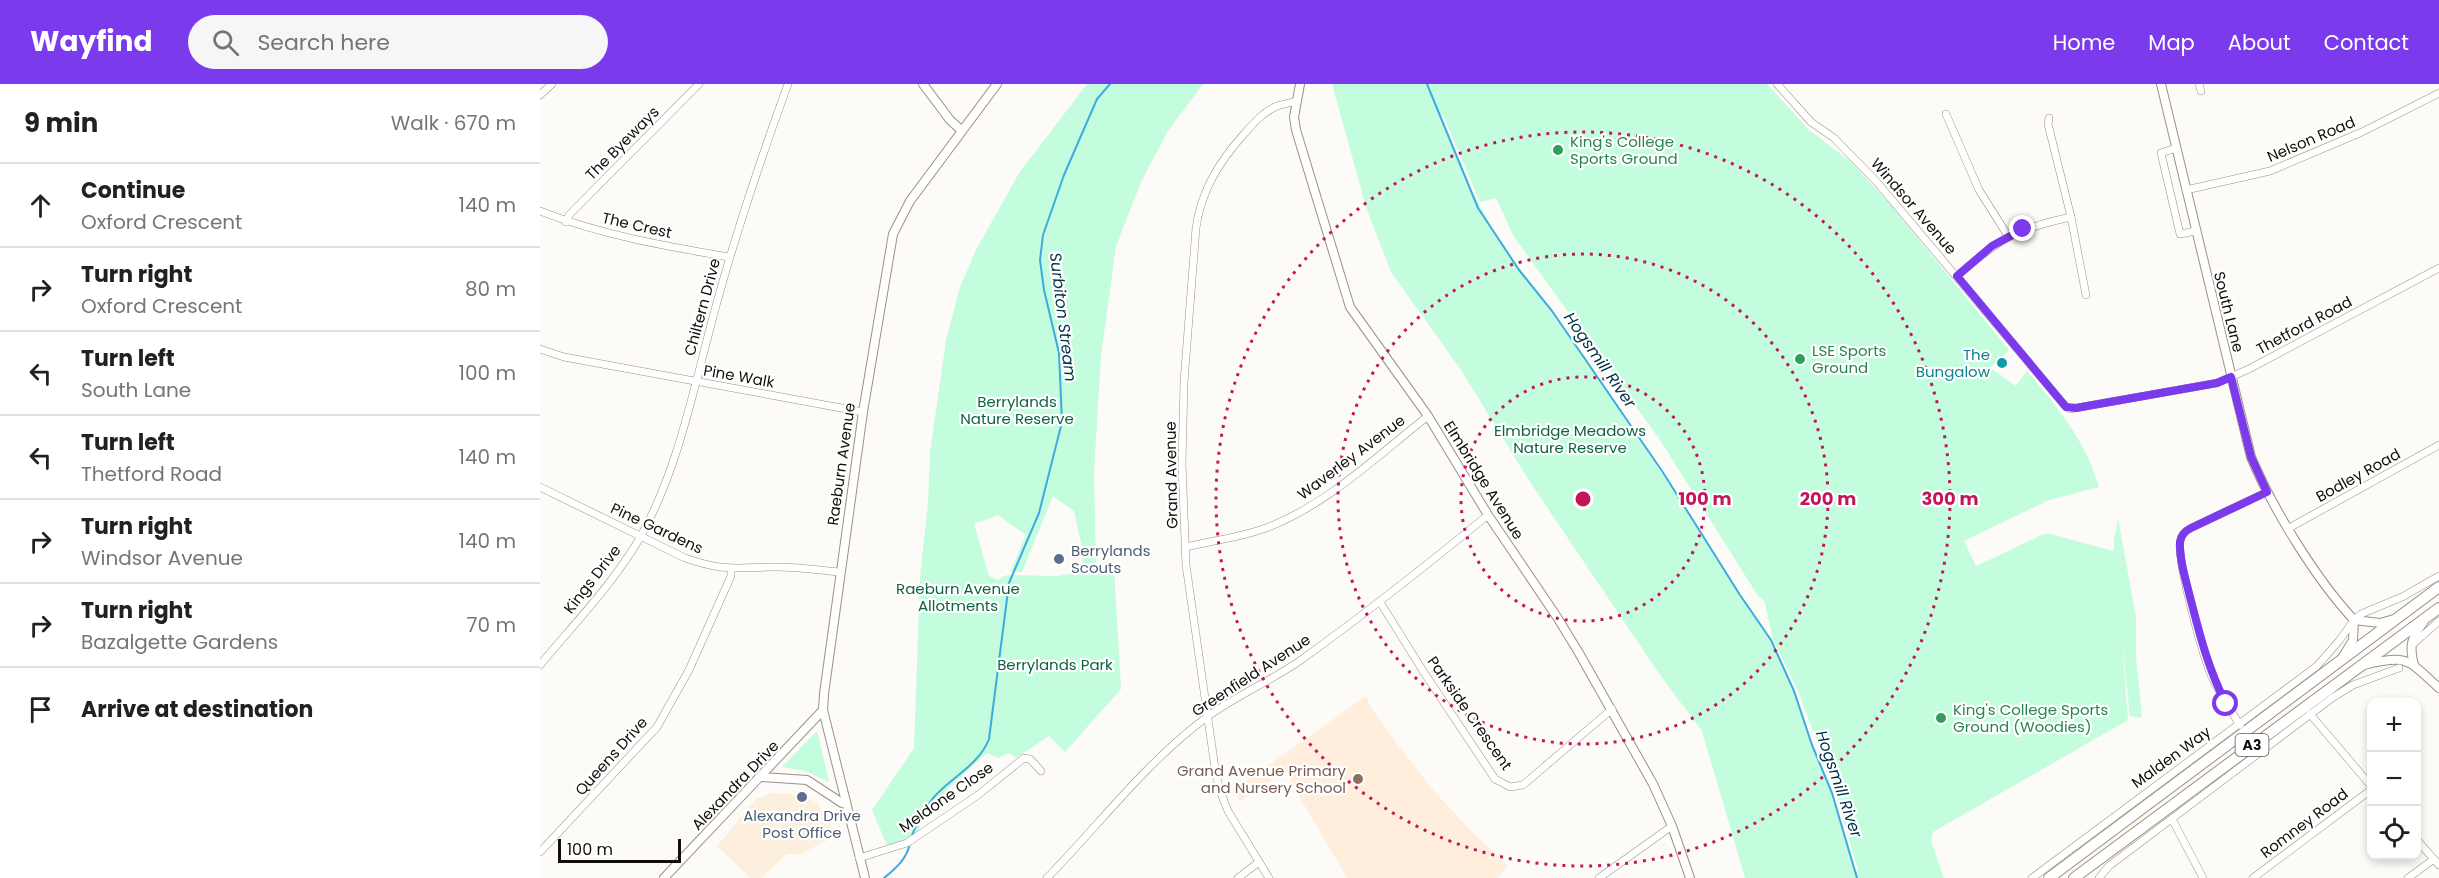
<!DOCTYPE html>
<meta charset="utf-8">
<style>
body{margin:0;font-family:Poppins,sans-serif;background:#f6f6f6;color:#202124}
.controls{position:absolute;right:18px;bottom:18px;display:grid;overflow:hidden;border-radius:12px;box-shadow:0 3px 9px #0003}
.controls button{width:54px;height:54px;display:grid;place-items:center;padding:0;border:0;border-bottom:2px solid #e0e0e0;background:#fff;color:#202124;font:30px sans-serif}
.scale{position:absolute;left:18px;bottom:15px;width:123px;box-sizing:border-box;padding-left:6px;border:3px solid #120e09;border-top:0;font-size:16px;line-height:21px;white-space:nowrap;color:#120e09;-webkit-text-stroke:4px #fff;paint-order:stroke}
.stop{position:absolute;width:18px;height:18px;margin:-14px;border:4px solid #7c3aed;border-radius:50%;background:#fff}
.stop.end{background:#7c3aed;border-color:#fff;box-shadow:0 2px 6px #0008}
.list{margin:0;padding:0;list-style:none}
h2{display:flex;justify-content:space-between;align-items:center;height:78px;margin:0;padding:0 24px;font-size:26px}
h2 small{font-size:20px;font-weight:400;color:#757577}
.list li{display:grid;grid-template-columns:39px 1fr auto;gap:18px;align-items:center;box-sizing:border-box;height:84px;padding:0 24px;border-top:2px solid #e0e0e0}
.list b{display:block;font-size:22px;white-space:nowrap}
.list p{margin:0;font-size:20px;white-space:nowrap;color:#757577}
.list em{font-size:20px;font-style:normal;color:#757577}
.icon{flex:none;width:33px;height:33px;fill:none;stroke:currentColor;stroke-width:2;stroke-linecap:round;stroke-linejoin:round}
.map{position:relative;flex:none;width:1899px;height:794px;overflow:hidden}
header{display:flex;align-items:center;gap:36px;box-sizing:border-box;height:84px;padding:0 30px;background:#7c3aed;color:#fff}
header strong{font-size:28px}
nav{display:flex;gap:33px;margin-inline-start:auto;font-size:21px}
.search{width:420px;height:54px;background:#f6f6f6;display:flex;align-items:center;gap:15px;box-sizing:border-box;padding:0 21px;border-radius:33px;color:#757577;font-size:22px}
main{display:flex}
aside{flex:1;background:#fff}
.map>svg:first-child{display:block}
.built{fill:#fdefdd}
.education{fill:#ffeedc}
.green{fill:#c3fdde;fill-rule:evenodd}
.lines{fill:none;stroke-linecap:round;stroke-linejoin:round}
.stream{stroke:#3dabe2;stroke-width:2}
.minor-casing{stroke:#9c9081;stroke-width:8}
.tertiary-casing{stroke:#9c9081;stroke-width:10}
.trunk-casing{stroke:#9c9081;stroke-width:12}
.minor{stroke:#fff;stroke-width:7}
.tertiary{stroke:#fff;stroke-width:8}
.trunk{stroke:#fff;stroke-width:10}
.route{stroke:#7c3aed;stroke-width:8}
.ring{fill:none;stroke:#c2185b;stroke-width:3;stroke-dasharray:3 6}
.leisure-dot{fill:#2e9e5b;stroke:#fff;stroke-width:2}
.culture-dot{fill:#0f9aa8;stroke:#fff;stroke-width:2}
.service-dot{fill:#5c6f8a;stroke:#fff;stroke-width:2}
.education-dot{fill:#8d6e63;stroke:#fff;stroke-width:2}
.labels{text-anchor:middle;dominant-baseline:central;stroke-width:4.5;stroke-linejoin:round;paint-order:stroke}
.shield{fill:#fff;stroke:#595653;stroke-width:1.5}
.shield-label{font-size:14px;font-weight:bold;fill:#120e09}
.street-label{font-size:15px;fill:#120e09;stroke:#fff}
.leisure-label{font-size:15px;fill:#27864d;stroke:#fff;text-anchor:start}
.culture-label{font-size:15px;fill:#0d838f;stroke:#fff;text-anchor:end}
.park-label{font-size:15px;fill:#0d6342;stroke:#fff}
.service-label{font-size:15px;fill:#4e5e75;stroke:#fff;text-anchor:start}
.education-label{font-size:15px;fill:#785e54;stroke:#fff;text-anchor:end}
.water-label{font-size:16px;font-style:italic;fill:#003147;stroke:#fff}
.centre{fill:#c2185b;stroke:#fff;stroke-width:3}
.ring-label{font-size:18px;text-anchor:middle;font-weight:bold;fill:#c2185b;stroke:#fff;stroke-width:4.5;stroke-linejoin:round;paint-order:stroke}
</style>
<header>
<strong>Wayfind</strong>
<div class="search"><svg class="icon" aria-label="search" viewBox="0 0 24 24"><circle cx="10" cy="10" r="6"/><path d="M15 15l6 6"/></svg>Search here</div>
<nav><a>Home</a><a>Map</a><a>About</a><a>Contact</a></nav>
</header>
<main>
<aside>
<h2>9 min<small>Walk · 670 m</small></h2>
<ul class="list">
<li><svg class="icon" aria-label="ahead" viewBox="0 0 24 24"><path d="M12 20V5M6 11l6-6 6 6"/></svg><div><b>Continue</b><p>Oxford Crescent</p></div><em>140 m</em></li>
<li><svg class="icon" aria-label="right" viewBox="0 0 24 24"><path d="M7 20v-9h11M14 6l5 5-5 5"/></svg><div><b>Turn right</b><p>Oxford Crescent</p></div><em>80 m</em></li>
<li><svg class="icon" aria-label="left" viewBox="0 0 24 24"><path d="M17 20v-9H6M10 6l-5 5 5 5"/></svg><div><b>Turn left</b><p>South Lane</p></div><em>100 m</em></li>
<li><svg class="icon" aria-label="left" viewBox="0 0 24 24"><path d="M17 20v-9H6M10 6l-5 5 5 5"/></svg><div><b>Turn left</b><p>Thetford Road</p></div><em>140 m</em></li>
<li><svg class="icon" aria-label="right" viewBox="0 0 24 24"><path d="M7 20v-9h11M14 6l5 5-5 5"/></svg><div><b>Turn right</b><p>Windsor Avenue</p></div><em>140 m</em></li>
<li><svg class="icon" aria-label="right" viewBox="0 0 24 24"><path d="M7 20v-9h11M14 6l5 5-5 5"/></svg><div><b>Turn right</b><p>Bazalgette Gardens</p></div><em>70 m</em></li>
<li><svg class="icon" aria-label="arrive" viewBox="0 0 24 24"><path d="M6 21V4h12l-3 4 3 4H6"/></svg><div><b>Arrive at destination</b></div></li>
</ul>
</aside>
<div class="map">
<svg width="1899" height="794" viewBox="0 0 1899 794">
<rect width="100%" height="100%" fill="#fdfbf7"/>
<polygon class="built" points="232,709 265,711 277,719 297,751 261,770 247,770 221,794 210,794 177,762 216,715"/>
<polygon class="education" points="826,612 831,623 861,665 894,707 930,746 968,782 957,794 807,794 755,705 746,686 699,718 695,705"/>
<g class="green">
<polygon points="547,0 663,0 628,47 602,96 576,162 561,272 554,389 556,480 545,484 543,482 543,468 534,427 513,412 482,488 470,488 486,451 458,431 434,440 449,492 457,496 467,491 518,492 574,482 581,605 525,668 509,652 476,674 469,669 458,674 447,669 408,704 404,718 382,734 378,750 348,764 332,726 374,664 380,493 388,419 390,369 406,256 420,203 436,166 479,89"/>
<path d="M792,0H1227L1268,45L1310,77L1350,120L1469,266L1450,284L1476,302L1487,287C1517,322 1546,358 1559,403L1509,416L1424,457L1436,482L1506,449L1574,467V456L1578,434L1596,533V573L1602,634L1590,632L1582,557L1588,636L1393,748L1391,757L1404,794H1205L1162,647L1120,591L988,395L921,286L851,188L826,123ZM903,31L940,118L956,114L974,153L1120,356L1218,512L1224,516L1233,555L1258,607L1296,708L1318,787H1315L1292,709L1272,661L1255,610L1231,556L1200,511L1071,311L957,153L933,109L900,32Z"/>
<polygon points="276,648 278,650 289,698 265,687 242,683"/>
</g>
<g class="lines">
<g class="stream">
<polyline points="887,0 938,124 979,186 1012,227 1122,387 1200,511 1231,556 1254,607 1272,661 1292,709 1317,794"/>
<path d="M371,754C378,736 387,718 401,706C419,689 440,678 449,655L469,499L499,429L522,338L519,269L504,206L500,176L503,151L524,91L557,15L570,0"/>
<path d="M344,794C356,784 367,775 370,759"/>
</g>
<g class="minor-casing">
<g id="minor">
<polyline points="1237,0 1271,38 1294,54 1336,97 1526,323 1530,325 1677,299 1709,285 1899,184"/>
<polyline points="1659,0 1661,7"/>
<polyline points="0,11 12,0"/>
<polyline points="1406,30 1439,106 1468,152"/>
<polyline points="1509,34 1508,40 1531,133 1546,211"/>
<polyline points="1636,64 1621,69 1640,150 1656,147"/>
<polyline points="1646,106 1730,87 1822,48 1899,9"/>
<path d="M0,127C61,151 125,162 189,173"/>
<polyline points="26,138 29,131 159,0"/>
<path d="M1417,192C1459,155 1475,145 1531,133"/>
<polyline points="0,265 24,273 323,328"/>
<path d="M0,403L145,474C183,487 193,484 231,483C254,482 277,486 300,488"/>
<polyline points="1749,444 1899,361"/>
<path d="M646,463C672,457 701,453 726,444C787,421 837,372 888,332"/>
<polyline points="840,518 883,587 955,695 970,703 983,701 1072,625"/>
<polyline points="1872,561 1899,537"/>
<path d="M0,581C34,540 74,499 101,452C138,385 153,307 173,233C194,154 220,77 248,0"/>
<polyline points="1770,630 1832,703"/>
<path d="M1700,641C1690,625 1680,610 1672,593C1662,570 1638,481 1640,458C1641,451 1645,447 1651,444L1727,408"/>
<polyline points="1632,735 1663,794"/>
<polyline points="1876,755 1899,781"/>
<polyline points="0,768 117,643 149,586 191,492 191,485"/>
<polyline points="319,774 367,759 438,711 484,674 490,675 501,687"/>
<path d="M507,794C560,740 606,678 667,633C697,611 731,597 761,576C825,530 887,481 948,431"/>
<polyline points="698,794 719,778"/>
<path d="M729,794L688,727L680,707L675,684L646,481L642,380L644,298L656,144C661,107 679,78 704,50C713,40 722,29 735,23C741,20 750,19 757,17"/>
<polyline points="1059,794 1132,742"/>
<polyline points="1492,794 1777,582 1799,557 1814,536 1821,530 1862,513 1899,492"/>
<polyline points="1559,794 1569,782 1792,614 1813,601 1859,584"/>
<polyline points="1713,794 1832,705"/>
<polyline points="1868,794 1894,775"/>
</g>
</g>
<g class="tertiary-casing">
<g id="tertiary">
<polyline points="383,0 410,36 421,46"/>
<polyline points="760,0 754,33 756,46 810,223 888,332 948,431 1017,533 1039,569 1113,700 1132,742 1150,794"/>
<path d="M1621,0L1711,373C1733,425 1775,494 1814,536"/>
<polyline points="1814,536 1840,539 1854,535"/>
<polyline points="1802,574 1813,556 1814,536"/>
<path d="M1824,581C1868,570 1867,575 1899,604"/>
<path d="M1874,581C1869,562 1871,554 1883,539"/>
<polyline points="222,693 267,696 302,719 306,718"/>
<polyline points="124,794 283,626"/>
<polyline points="325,794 283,626 284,610 323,328 353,150 370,117 457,0"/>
</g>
</g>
<g class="trunk-casing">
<g id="trunk">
<polyline points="1509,794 1899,503"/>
<polyline points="1534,794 1899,524"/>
</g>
</g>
<use href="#minor" class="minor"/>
<use href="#tertiary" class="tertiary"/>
<use href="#trunk" class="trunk"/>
</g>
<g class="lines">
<path class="route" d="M1483,145L1452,162L1417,192L1526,323L1536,324L1677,299L1691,293L1711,373L1727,408L1651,444C1645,447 1641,451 1640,458C1639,476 1646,496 1650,513C1660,552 1668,584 1686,620"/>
</g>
<g class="ring">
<circle cx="1043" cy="415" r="122"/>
<circle cx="1043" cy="415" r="245"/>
<circle cx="1043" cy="415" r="367"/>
</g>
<g class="leisure-dot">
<circle cx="1018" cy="66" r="6"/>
<circle cx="1260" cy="275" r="6"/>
<circle cx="1401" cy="634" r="6"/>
</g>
<circle class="culture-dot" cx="1462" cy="279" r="6"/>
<g class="service-dot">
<circle cx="519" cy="475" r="6"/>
<circle cx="262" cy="713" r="6"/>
</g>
<circle class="education-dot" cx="818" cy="695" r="6"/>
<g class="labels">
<rect class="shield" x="1695.5" y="650" width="33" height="22" rx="4.5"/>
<g class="shield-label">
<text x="1712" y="661">A3</text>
</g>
<g class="street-label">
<text transform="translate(1771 55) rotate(-23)">Nelson Road</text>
<text transform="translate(82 59) rotate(-45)">The Byeways</text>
<text transform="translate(1374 122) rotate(49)">Windsor Avenue</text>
<text transform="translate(97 141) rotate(13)">The Crest</text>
<text transform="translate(162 223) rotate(-75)">Chiltern Drive</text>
<text transform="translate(1689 228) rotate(76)">South Lane</text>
<text transform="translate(1764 241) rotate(-28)">Thetford Road</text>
<text transform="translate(199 292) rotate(10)">Pine Walk</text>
<text transform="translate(811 373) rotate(-37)">Waverley Avenue</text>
<text transform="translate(301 380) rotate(-82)">Raeburn Avenue</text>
<text transform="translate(631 391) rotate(-91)">Grand Avenue</text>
<text transform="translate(1818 391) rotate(-29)">Bodley Road</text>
<text transform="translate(944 396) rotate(58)">Elmbridge Avenue</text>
<text transform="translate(117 444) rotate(25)">Pine Gardens</text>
<text transform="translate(52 495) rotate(-52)">Kings Drive</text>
<text transform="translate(711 591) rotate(-33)">Greenfield Avenue</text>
<text transform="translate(930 629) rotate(55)">Parkside Crescent</text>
<text transform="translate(71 672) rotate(-48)">Queens Drive</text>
<text transform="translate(1631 673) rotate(-36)">Malden Way</text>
<text transform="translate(195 701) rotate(-46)">Alexandra Drive</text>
<text transform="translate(406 713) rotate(-35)">Meldone Close</text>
<text transform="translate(1764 739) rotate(-37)">Romney Road</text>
</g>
<g class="leisure-label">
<text x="1030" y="57">King's College<tspan x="1030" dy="17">Sports Ground</tspan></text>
<text x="1272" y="266">LSE Sports<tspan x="1272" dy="17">Ground</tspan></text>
<text x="1413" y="625">King's College Sports<tspan x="1413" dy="17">Ground (Woodies)</tspan></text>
</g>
<g class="culture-label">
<text x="1450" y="270">The<tspan x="1450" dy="17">Bungalow</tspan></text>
</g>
<g class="park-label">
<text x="477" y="317">Berrylands<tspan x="477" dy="17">Nature Reserve</tspan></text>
<text x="1030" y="346">Elmbridge Meadows<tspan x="1030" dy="17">Nature Reserve</tspan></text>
<text x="418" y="504">Raeburn Avenue<tspan x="418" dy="17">Allotments</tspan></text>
<text x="515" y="580">Berrylands Park</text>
</g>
<g class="service-label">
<text x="531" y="466">Berrylands<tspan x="531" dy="17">Scouts</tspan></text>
<text x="262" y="731" text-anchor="middle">Alexandra Drive<tspan x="262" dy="17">Post Office</tspan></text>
</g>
<g class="education-label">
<text x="806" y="686">Grand Avenue Primary<tspan x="806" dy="17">and Nursery School</tspan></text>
</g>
<g class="water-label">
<text transform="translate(523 233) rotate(83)">Surbiton Stream</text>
<text transform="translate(1060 276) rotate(55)">Hogsmill River</text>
<text transform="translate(1299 700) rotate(71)">Hogsmill River</text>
</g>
</g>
<circle cx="1043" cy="415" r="9" class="centre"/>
<g class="ring-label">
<text x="1165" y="421">100 m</text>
<text x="1288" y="421">200 m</text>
<text x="1410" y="421">300 m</text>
</g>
</svg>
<div class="controls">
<button>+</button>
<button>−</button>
<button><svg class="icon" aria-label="locate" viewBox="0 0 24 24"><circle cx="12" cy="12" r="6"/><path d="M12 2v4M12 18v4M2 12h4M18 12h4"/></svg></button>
</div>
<div class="scale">100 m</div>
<div class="stop" style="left:1686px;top:620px"></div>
<div class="stop end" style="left:1483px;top:145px"></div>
</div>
</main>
